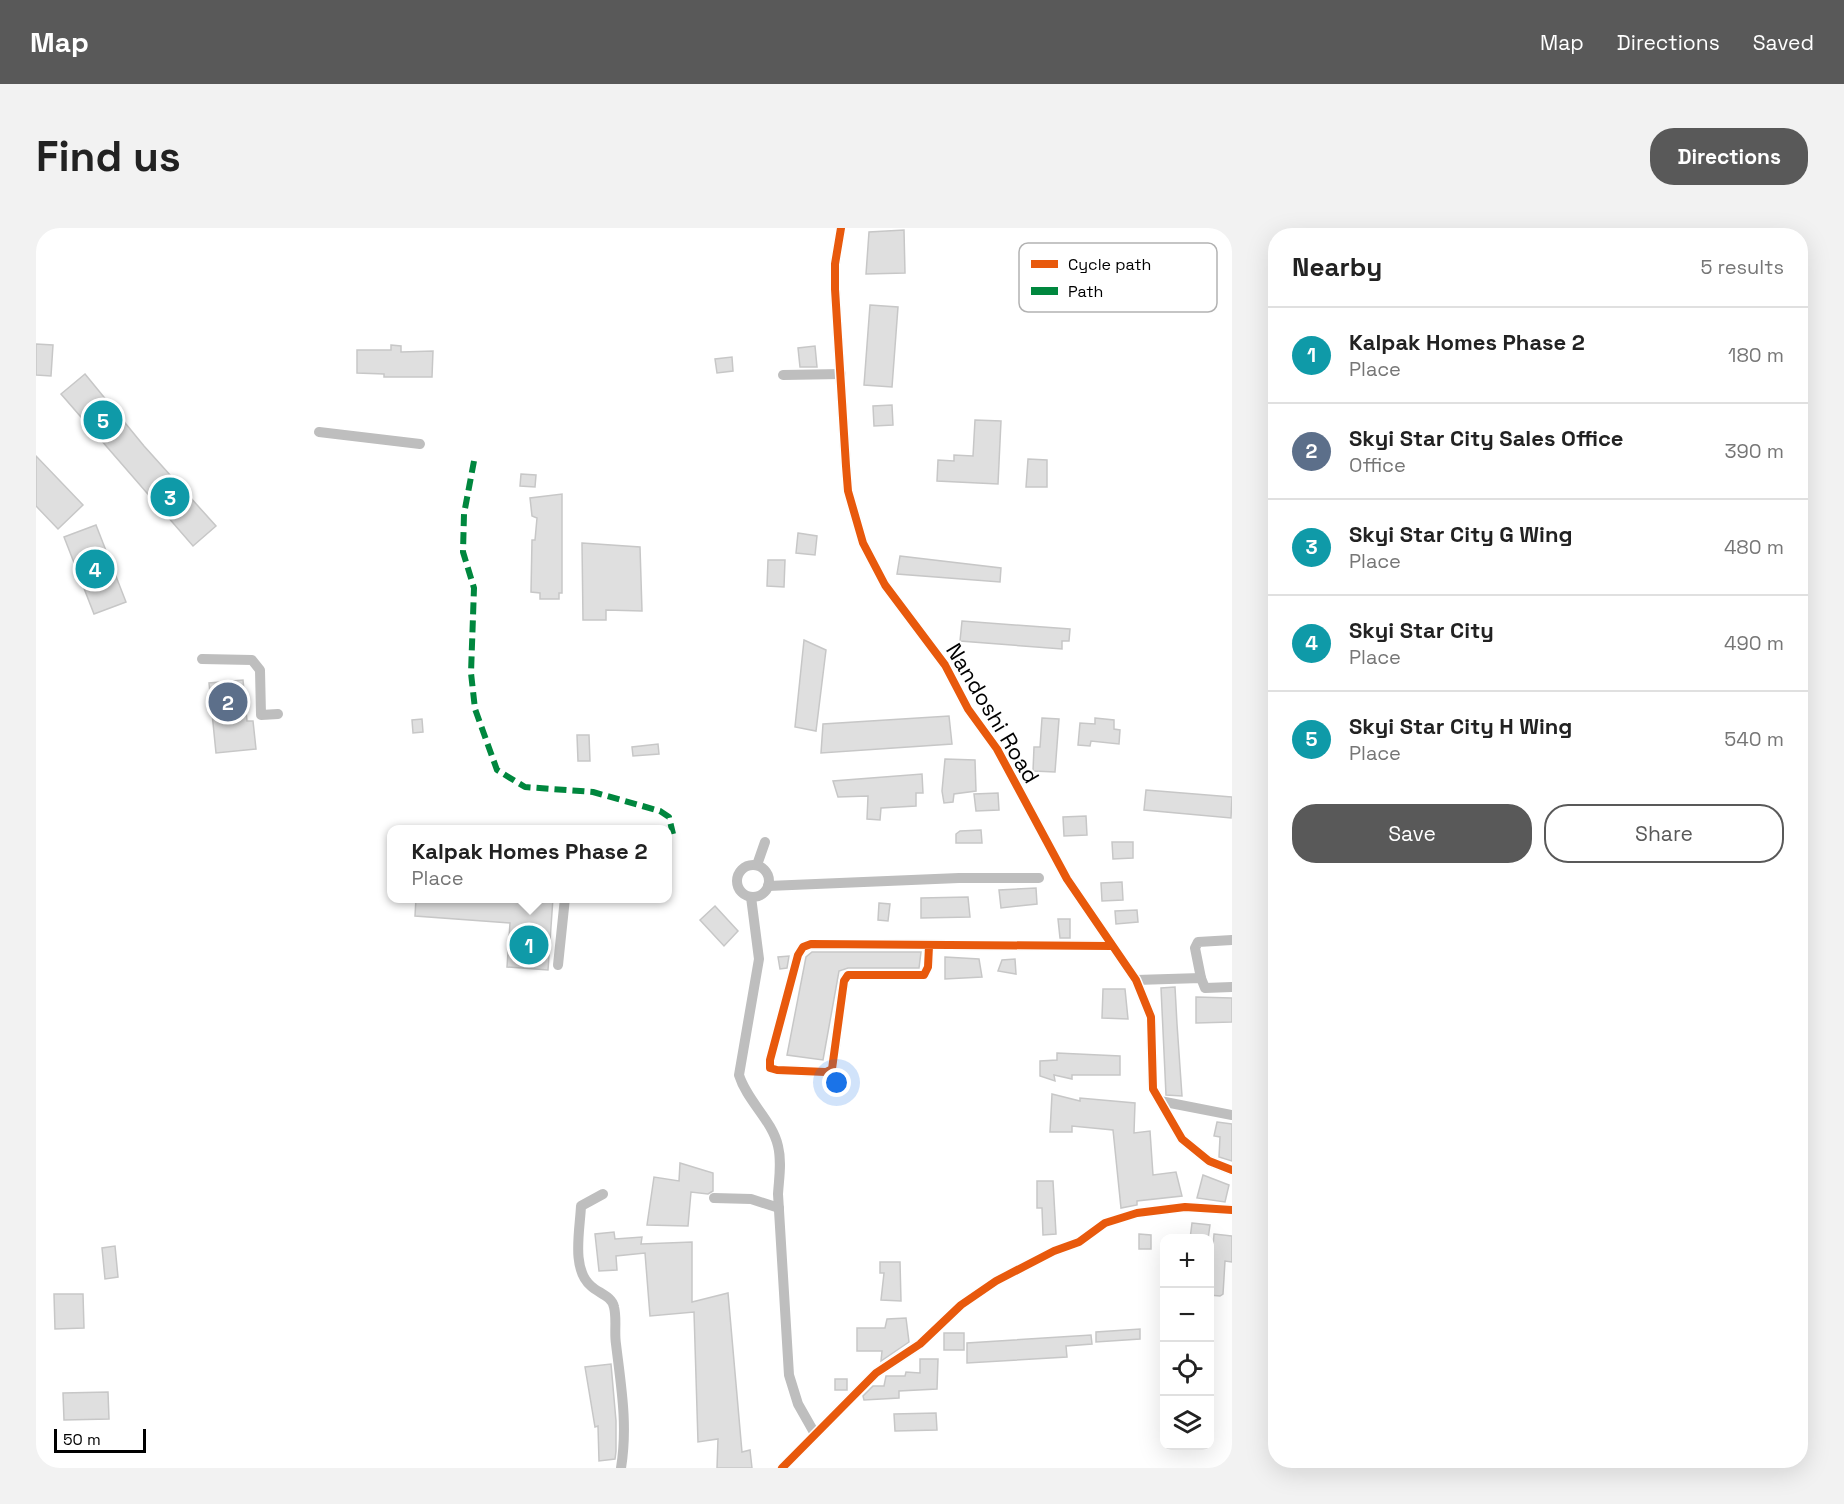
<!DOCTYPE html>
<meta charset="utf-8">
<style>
body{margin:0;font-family:"Space Grotesk",sans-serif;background:#f2f2f2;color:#222}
.controls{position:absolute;right:18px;bottom:18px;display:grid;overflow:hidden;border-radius:12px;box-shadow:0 6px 24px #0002}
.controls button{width:54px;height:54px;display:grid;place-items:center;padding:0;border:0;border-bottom:2px solid #e0e0e0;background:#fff;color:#222;font:30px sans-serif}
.scale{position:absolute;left:18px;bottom:15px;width:92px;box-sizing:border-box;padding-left:6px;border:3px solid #000;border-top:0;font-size:16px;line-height:21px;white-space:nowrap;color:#000;-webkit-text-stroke:4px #fff;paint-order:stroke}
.you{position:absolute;left:801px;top:855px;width:21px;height:21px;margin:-15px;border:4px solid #fff;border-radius:50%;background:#1a73e8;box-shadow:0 0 0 9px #1a73e833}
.badge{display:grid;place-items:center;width:39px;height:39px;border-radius:50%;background:#595959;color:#fff;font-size:20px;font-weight:700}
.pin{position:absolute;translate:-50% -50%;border:3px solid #fff;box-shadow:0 2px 6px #0006}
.popup{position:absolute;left:351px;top:597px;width:285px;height:78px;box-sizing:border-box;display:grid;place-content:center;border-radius:12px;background:#fff;filter:drop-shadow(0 2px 4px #0005);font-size:20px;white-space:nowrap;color:#767676}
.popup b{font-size:22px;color:#222}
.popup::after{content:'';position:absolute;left:50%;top:100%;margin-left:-12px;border:12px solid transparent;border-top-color:#fff}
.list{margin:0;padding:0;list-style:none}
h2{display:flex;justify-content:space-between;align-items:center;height:78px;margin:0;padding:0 24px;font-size:26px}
h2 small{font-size:20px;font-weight:400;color:#767676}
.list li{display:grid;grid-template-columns:39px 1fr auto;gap:18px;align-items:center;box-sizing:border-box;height:96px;padding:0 24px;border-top:2px solid #e0e0e0}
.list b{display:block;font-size:22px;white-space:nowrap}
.list p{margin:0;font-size:20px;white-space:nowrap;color:#767676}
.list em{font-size:20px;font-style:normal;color:#767676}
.actions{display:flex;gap:12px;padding:18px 24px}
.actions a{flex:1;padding:14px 0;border:2px solid #595959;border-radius:24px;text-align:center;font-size:21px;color:#595959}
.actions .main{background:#595959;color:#fff}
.icon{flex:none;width:33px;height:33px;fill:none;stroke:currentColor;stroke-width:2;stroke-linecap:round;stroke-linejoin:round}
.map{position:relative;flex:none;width:1196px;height:1240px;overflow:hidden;border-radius:24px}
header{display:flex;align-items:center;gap:36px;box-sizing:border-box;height:84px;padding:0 30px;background:#595959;color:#fff}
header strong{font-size:28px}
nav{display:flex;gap:33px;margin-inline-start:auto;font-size:21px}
.intro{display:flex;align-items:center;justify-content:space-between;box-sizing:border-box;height:144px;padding:0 36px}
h1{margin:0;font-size:42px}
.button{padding:15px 27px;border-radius:24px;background:#595959;color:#fff;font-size:21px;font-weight:700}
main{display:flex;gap:36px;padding:0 36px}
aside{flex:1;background:#fff;border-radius:24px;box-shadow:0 6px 24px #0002}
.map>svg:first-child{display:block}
.building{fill:#dfdfdf;stroke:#c7c7c7;stroke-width:1.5}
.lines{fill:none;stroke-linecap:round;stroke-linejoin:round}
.minor{stroke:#bebebe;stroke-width:10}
.quiet{stroke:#00873e;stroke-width:6;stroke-dasharray:12 6;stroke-linecap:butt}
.cycleway-casing{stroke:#fff;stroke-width:11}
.cycleway{stroke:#e8590c;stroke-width:8}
.labels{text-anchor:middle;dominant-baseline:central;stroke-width:4.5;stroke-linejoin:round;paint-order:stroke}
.street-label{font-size:22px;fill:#000;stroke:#fff}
.key{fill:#fff;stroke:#b2b2b2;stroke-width:1.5}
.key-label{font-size:16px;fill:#000}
</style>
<header>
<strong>Map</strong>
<nav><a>Map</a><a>Directions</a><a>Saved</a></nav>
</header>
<div class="intro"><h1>Find us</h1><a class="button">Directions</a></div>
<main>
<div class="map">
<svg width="1196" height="1240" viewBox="0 0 1196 1240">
<rect width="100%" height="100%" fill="#fff"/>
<g class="building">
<polygon points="868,2 869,45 830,46 833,4"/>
<polygon points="834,77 862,79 856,159 828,157"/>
<polygon points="0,116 17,117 15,148 0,147"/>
<polygon points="355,117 365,118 365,124 397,123 396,149 348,149 348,146 321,145 321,122 355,122"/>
<polygon points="779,118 781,139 764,139 762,120"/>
<polygon points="696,129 697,143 681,145 679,131"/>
<polygon points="49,146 108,218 180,298 157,318 25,166"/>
<polygon points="856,177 857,197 838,198 837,178"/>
<polygon points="939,192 965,193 962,256 901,253 902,232 918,233 918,227 937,228"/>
<polygon points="0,228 47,277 22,301 0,278"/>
<polygon points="992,231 1011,232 1011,259 990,259"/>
<polygon points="485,246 500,247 499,259 484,258"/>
<polygon points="526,266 526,365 523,365 523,371 504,371 504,365 495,364 496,312 499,312 501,290 496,288 494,270"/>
<polygon points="60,297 90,374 58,386 28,309"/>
<polygon points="762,305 781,308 779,327 760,325"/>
<polygon points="546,315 604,319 606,383 570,382 570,392 547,392"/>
<polygon points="864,328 965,340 964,354 861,346"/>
<polygon points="732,332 749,332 748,359 731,358"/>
<polygon points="926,393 1034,401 1033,413 1026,413 1026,421 924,413"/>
<polygon points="768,412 790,422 780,503 759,499"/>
<polygon points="207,452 211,493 217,493 220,521 180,525 173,455"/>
<polygon points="913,488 916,516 785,525 787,496"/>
<polygon points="1006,490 1023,491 1019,544 997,543 998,519 1004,519"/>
<polygon points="1059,490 1078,492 1078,501 1084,502 1083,516 1055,513 1054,518 1042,517 1044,495 1059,496"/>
<polygon points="386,491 387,504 377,505 376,492"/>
<polygon points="541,507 553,507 554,533 542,533"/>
<polygon points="622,516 623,526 597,528 596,519"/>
<polygon points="909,531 939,532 940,563 918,566 917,574 908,575 906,563"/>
<polygon points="886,546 887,565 880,565 880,578 845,580 844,592 831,591 832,568 802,569 797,553"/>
<polygon points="1110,562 1196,569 1195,590 1108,582"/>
<polygon points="962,565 963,582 940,583 938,566"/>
<polygon points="1050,588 1051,607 1028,608 1027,589"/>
<polygon points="945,602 946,615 920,615 920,606 924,603"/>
<polygon points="1076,614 1097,614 1097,630 1077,631"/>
<polygon points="1086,654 1087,672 1066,673 1065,655"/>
<polygon points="1000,660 1001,676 965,680 963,662"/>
<polygon points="932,669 934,689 885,690 885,670"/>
<polygon points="380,670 517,670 512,742 471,739 474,695 379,688"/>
<polygon points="843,675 854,676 852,693 842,692"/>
<polygon points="679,678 702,703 688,718 664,692"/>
<polygon points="1101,682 1102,694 1080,696 1079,683"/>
<polygon points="1022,691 1034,691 1034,710 1024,710"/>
<polygon points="776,724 885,724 883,740 812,740 803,743 787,832 751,827 770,729"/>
<polygon points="753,728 751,740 744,741 742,729"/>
<polygon points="909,729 943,731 946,749 909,751"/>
<polygon points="979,731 980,746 962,743 966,732"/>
<polygon points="1139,759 1141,796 1146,868 1130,867 1125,760"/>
<polygon points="1067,761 1089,761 1092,791 1066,790"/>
<polygon points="1160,769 1196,770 1196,794 1160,795"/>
<polygon points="1021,825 1084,828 1084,847 1036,847 1036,851 1018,847 1019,853 1004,848 1004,833 1021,832"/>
<polygon points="1016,866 1044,873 1044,870 1099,875 1098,905 1114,903 1117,947 1140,944 1146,968 1101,973 1101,977 1085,980 1077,902 1036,898 1036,904 1014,904"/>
<polygon points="1181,894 1196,896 1196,933 1183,929 1184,909 1178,908"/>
<polygon points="644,935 677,945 677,963 672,966 655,964 652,998 611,997 618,949 643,953"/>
<polygon points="1167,947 1193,957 1189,974 1161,970"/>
<polygon points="1001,953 1017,953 1020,1006 1007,1007 1006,980 1001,980"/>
<polygon points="1156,995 1174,997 1172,1011 1154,1011"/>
<polygon points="578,1004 579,1011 606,1009 605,1016 656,1014 656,1074 692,1065 706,1224 714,1222 716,1240 681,1240 682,1211 662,1214 658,1084 614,1088 609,1025 580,1028 581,1042 563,1043 559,1006"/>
<polygon points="1103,1006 1115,1007 1115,1021 1103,1021"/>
<polygon points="1178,1006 1196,1008 1196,1034 1189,1033 1187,1066 1184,1068 1173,1067"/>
<polygon points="79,1018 82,1049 69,1051 66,1020"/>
<polygon points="844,1034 864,1034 865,1073 845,1072 848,1045 844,1045"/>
<polygon points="18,1066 47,1066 48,1100 19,1101"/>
<polygon points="870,1090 873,1114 845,1133 846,1123 821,1123 821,1100 849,1100 851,1091"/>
<polygon points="1104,1101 1104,1111 1060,1114 1060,1104"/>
<rect x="908" y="1105" width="20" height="17"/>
<polygon points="1055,1107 1056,1116 1030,1118 1031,1129 931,1135 931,1115"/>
<polygon points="884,1131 902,1131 901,1161 863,1163 863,1170 828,1172 827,1168 837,1158 848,1158 850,1148 869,1148 870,1144 884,1145"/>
<polygon points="575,1136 580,1193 580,1223 579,1231 563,1233 562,1198 559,1199 549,1139"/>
<rect x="799" y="1151" width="12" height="11"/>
<polygon points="72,1164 73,1191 28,1192 27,1165"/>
<polygon points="900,1185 901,1202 859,1203 858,1186"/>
</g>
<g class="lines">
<g class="minor">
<polyline points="805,0 799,36 799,61 810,238 812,263 827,315 849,357 909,437 932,481 961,521 1031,651 1100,752 1115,789 1117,861 1146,911 1173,933 1196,942"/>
<polyline points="747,147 805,146"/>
<polyline points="283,204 384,216"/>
<polyline points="166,431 216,432 224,442 225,487 242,486"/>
<circle cx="717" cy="653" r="16"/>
<polyline points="721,637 729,614"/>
<polyline points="732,658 923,650 1003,650"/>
<path d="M715,669L723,731L703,847C711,873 736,892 742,918C746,934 743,950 742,966L753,1147L762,1176L779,1206"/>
<polyline points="893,718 892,739 888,747 812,747 808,753 796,841 790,844 741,842 734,840 734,832 762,727 767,719 775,716 1075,718"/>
<polyline points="522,737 529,670"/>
<polyline points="1165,750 1159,720 1162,714 1196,712"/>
<polyline points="1100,752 1165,750 1169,760 1196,759"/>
<polyline points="1124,873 1196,887"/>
<path d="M567,966L545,978C544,1002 535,1041 555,1058C562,1065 576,1068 578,1079C581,1091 578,1104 580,1116C585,1158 592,1197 585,1240"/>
<polyline points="678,970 715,971 743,980"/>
<polyline points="746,1240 840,1145 884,1116 925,1077 960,1053 1018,1023 1043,1014 1069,995 1101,985 1149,979 1196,982"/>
</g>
<polyline class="quiet" points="438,233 428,286 427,324 438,360 435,445 439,481 461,542 489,559 557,564 624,583 633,589 637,606"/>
<g class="cycleway-casing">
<g id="cycleway">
<polyline points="805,0 799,36 799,61 810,238 812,263 827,315 849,357 909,437 932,481 961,521 1031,651 1100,752 1115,789 1117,861 1146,911 1173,933 1196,942"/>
<polyline points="893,718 892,739 888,747 812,747 808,753 796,841 790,844 741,842 734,840 734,832 762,727 767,719 775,716 1075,718"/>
<polyline points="746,1240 840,1145 884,1116 925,1077 960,1053 1018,1023 1043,1014 1069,995 1101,985 1149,979 1196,982"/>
</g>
</g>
<use href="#cycleway" class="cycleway"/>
</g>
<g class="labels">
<g class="street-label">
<text transform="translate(957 485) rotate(59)">Nandoshi Road</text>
</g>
</g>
<rect x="983" y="15" width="198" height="69" rx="9" class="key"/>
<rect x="995" y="32" width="27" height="8" fill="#e8590c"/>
<rect x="995" y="59" width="27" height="8" fill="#00873e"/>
<g class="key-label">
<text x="1032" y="42">Cycle path</text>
<text x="1032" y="69">Path</text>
</g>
</svg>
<div class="controls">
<button>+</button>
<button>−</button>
<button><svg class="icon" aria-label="locate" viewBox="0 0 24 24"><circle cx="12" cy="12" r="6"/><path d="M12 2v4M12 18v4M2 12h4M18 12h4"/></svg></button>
<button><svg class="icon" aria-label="layers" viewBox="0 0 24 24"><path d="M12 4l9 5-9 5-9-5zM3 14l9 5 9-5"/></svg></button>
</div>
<div class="scale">50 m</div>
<div class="you"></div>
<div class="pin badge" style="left:493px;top:717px;background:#0f9aa8">1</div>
<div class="popup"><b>Kalpak Homes Phase 2</b>Place</div>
<div class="pin badge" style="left:192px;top:474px;background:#5c6f8a">2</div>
<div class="pin badge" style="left:134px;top:269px;background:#0f9aa8">3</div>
<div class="pin badge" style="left:59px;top:341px;background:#0f9aa8">4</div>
<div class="pin badge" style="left:67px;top:192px;background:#0f9aa8">5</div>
</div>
<aside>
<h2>Nearby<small>5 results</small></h2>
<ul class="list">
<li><span class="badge" style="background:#0f9aa8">1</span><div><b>Kalpak Homes Phase 2</b><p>Place</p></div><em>180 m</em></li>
<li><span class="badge" style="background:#5c6f8a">2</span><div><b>Skyi Star City Sales Office</b><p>Office</p></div><em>390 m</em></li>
<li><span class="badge" style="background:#0f9aa8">3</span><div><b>Skyi Star City G Wing</b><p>Place</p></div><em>480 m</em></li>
<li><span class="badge" style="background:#0f9aa8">4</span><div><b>Skyi Star City</b><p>Place</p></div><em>490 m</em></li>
<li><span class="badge" style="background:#0f9aa8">5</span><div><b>Skyi Star City H Wing</b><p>Place</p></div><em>540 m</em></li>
</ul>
<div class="actions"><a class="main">Save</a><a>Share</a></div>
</aside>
</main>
